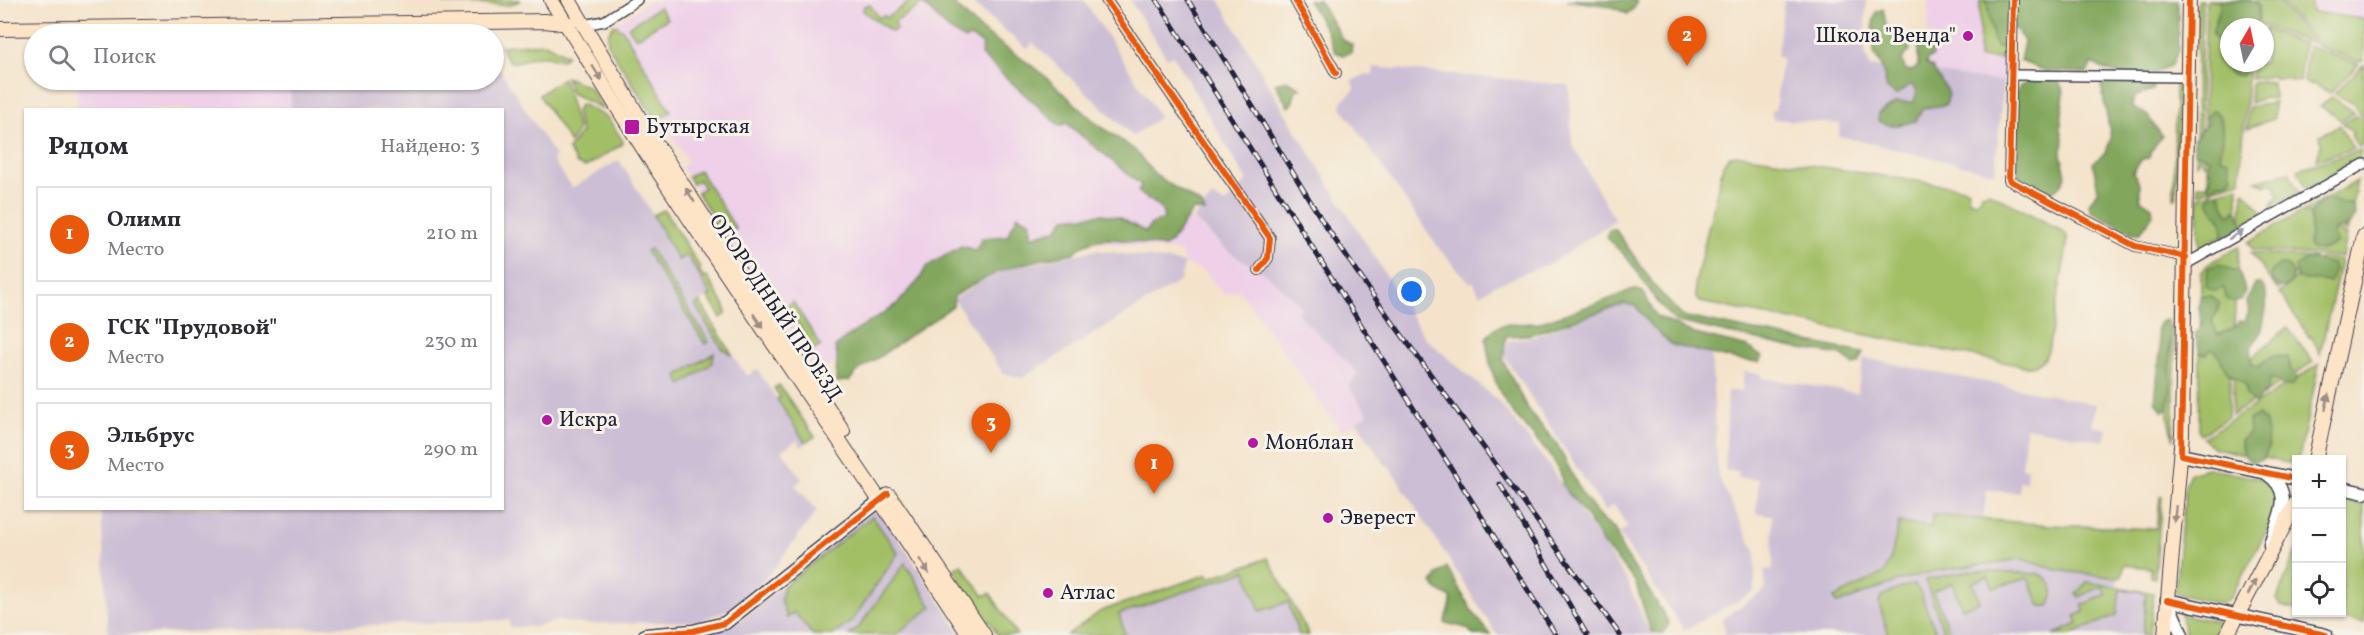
<!DOCTYPE html>
<html lang="ru">
<meta charset="utf-8">
<style>
body{margin:0;font-family:Vollkorn,serif;background:#f7f7f7;color:#2b2b33}
.controls{position:absolute;right:18px;bottom:18px;display:grid;overflow:hidden;border-radius:0px;box-shadow:0 2px 4px #0004}
.controls button{width:54px;height:54px;display:grid;place-items:center;padding:0;border:0;border-bottom:2px solid #e1e1e2;background:#fff;color:#2b2b33;font:30px sans-serif}
.compass{position:absolute;left:2220px;top:18px;width:54px;height:54px;border-radius:50%;background:#fff;box-shadow:0 2px 4px #0004;rotate:9deg}
.you{position:absolute;left:1412px;top:292px;width:21px;height:21px;margin:-15px;border:4px solid #fff;border-radius:50%;background:#1a73e8;box-shadow:0 0 0 9px #1a73e833}
.badge{display:grid;place-items:center;width:39px;height:39px;border-radius:50%;background:#ea580c;color:#fff;font-size:20px;font-weight:700}
.pin{position:absolute;translate:-50% -50px;filter:drop-shadow(0 2px 3px #0008)}
.pin::after{content:'';position:absolute;top:32px;width:21px;height:18px;background:inherit;clip-path:polygon(0 0,100% 0,50% 100%)}
.list{margin:0;padding:0;list-style:none}
h2{display:flex;justify-content:space-between;align-items:center;height:78px;margin:0;padding:0 24px;font-size:26px}
h2 small{font-size:20px;font-weight:400;color:#7c7c81}
.list li{display:grid;grid-template-columns:39px 1fr auto;gap:18px;align-items:center;box-sizing:border-box;height:96px;margin:0 12px 12px;padding:0 12px;border:2px solid #e1e1e2;border-radius:0px}
.list b{display:block;font-size:22px;white-space:nowrap}
.list p{margin:0;font-size:20px;white-space:nowrap;color:#7c7c81}
.list em{font-size:20px;font-style:normal;color:#7c7c81}
.icon{flex:none;width:33px;height:33px;fill:none;stroke:currentColor;stroke-width:2;stroke-linecap:round;stroke-linejoin:round}
.map{position:relative;flex:none;width:2364px;height:635px;overflow:hidden}
.search{position:absolute;background:#fff;box-shadow:0 2px 4px #0004;left:24px;top:24px;width:480px;height:66px;display:flex;align-items:center;gap:15px;box-sizing:border-box;padding:0 21px;border-radius:33px;color:#7c7c81;font-size:22px}
.panel{position:absolute;background:#fff;box-shadow:0 2px 4px #0004;left:24px;top:108px;width:480px;height:402px;border-radius:0px}
.map>svg:first-child{display:block}
.built{fill:#eed0e8}
.industrial{fill:#ccbed4}
.green{fill:#a2bf66;stroke:#627050;stroke-width:1.5}
.forest{fill:#81a65b;stroke:#52644b;stroke-width:1.5}
.lines{fill:none;stroke-linecap:round;stroke-linejoin:round}
.minor-casing{stroke:#423f50;stroke-width:12}
.tertiary-casing{stroke:#423f50;stroke-width:15}
.secondary-casing{stroke:#423f50;stroke-width:16}
.minor{stroke:#fff;stroke-width:9}
.tertiary{stroke:#fff;stroke-width:12}
.secondary{stroke:#fee4c6;stroke-width:14}
.rail-casing{stroke:#22223b;stroke-width:5}
.rail{stroke:#f7f3e8;stroke-width:3;stroke-dasharray:9;stroke-linecap:butt}
.cycleway-casing{stroke:#f7f3e8;stroke-width:10}
.cycleway{stroke:#e8590c;stroke-width:6}
.oneway{fill:#9b8d87}
.oneway2{fill:#9c9ca7}
.poi-dot{fill:#b5179e;stroke:#f7f3e8;stroke-width:2}
.labels{text-anchor:middle;dominant-baseline:central;stroke-width:6;stroke-linejoin:round;paint-order:stroke}
.poi-label{font-size:21px;fill:#22223b;stroke:#f7f3e8;text-anchor:start}
.street-label{font-size:21px;fill:#22223b;stroke:#f7f3e8}
</style>
<div class="map">
<svg width="2364" height="635" viewBox="0 0 2364 635">
<rect width="100%" height="100%" fill="#f7f3e8"/>
<filter id="ink" filterUnits="userSpaceOnUse"><feTurbulence type="fractalNoise" baseFrequency=".0167" numOctaves="2"/><feDisplacementMap in="SourceGraphic" scale="12" xChannelSelector="R" yChannelSelector="G"/><feConvolveMatrix kernelMatrix="1 2 1 2 8 2 1 2 1" color-interpolation-filters="sRGB"/></filter>
<filter id="wash" filterUnits="userSpaceOnUse"><feTurbulence type="fractalNoise" baseFrequency=".008" numOctaves="4" result="noise"/><feDisplacementMap in="SourceGraphic" scale="24" xChannelSelector="R" yChannelSelector="G"/><feGaussianBlur stdDeviation="1.35" result="paint"/><feColorMatrix in="noise" values="0 0 0 0 0 0 0 0 0 0 0 0 0 0 0 0 0 1.4 0 .05"/><feComposite in="paint" operator="in"/></filter>
<g filter="url(#wash)">
<rect width="100%" height="100%" fill="#f4e3ca"/>
<g class="built">
<polygon points="651,0 937,0 1229,252 1263,272 1302,307 1297,312 1358,373 1349,386 1368,415 1341,432 1239,290 1224,294 1205,272 1184,263 1181,252 1094,241 1026,250 846,360 815,370 754,273 719,227 688,177 681,167 688,162 671,134 663,138 609,48 607,37 611,27"/>
<polygon points="1928,0 2009,0 2008,79 2003,82 1927,71"/>
<polygon points="2311,0 2364,0 2364,19 2311,12"/>
<polygon points="98,80 290,80 291,109 77,109 77,86 98,85"/>
</g>
<g class="industrial">
<polygon points="969,0 1084,0 1160,117 1133,136 1033,43 1027,49"/>
<polygon points="1130,0 1219,0 1293,126 1425,338 1498,401 1548,464 1626,579 1649,632 1657,635 1497,635 1389,466 1385,465 1357,421 1368,414 1348,386 1358,373 1297,313 1302,307 1288,294 1263,272 1229,252 1193,219 1213,196 1225,204 1247,181 1173,55 1167,58"/>
<polygon points="1784,0 1866,0 1865,51 1870,67 1889,66 2003,82 1995,173 1839,136 1840,124 1773,119 1771,110 1775,110 1782,57 1777,56"/>
<polygon points="1374,67 1569,85 1572,144 1615,220 1554,262 1493,286 1480,295 1473,281 1470,283 1440,250 1341,107 1343,100 1355,90 1351,81 1367,74 1373,75"/>
<polygon points="494,68 499,68 555,156 552,159 572,188 619,160 658,223 665,219 711,295 700,302 733,356 747,376 757,369 806,444 801,447 797,440 782,450 802,479 795,485 817,511 768,576 737,606 699,621 585,624 557,621 534,627 510,627 509,620 108,635 101,509 502,508 502,110 291,109 290,83 321,82 322,80 494,80"/>
<polygon points="1096,250 1184,263 1180,281 1022,378 1003,373 954,299 983,280 1012,268"/>
<polygon points="1632,300 1672,345 1711,348 1718,477 1756,553 1754,592 1684,630 1619,534 1628,527 1614,505 1605,511 1504,356 1508,341 1532,337"/>
<polygon points="1864,358 2096,404 2092,426 2107,429 2104,441 2026,427 2022,468 2028,468 2026,482 2019,482 2019,493 1987,490 1983,520 2050,525 2124,526 2117,587 2146,592 2143,635 1726,635 1722,619 1766,589 1764,570 1773,569 1772,515 1756,513 1759,479 1738,478 1739,471 1725,471 1728,391 1742,391 1744,372 1762,374 1762,378 1857,393"/>
<polygon points="876,511 882,514 962,635 705,635 740,621 869,513"/>
<polygon points="1268,558 1309,635 1077,635 1101,615"/>
</g>
<g class="green">
<polygon points="451,0 521,0 510,5 446,4"/>
<polygon points="913,0 920,0 924,3 895,22 896,29 892,32 863,11 864,6 870,5 879,18 884,15 886,18"/>
<polygon points="1980,0 2009,0 2008,59 1979,58"/>
<polygon points="2197,0 2202,0 2200,160 2196,164"/>
<polygon points="2206,0 2251,0 2252,27 2229,27 2229,63 2249,63 2240,181 2198,193 2198,185 2208,184 2208,163 2203,163"/>
<polygon points="2255,0 2278,0 2313,44 2256,23"/>
<polygon points="2281,0 2311,0 2312,12 2364,19 2364,60 2360,62 2318,46"/>
<polygon points="659,7 667,19 636,38 628,27"/>
<polygon points="614,24 623,30 671,111 662,117 652,114 608,45 608,34"/>
<polygon points="2265,29 2304,44 2299,82 2290,80 2290,78 2274,78 2273,76 2251,79 2253,63 2265,63"/>
<path d="M545,43L567,55L562,60C554,59 547,54 539,56C520,58 509,74 501,46Z"/>
<polygon points="2308,46 2358,64 2358,65 2330,93 2312,83 2311,85 2303,82"/>
<polygon points="2364,64 2364,117 2352,103 2334,94"/>
<polygon points="566,77 589,87 603,109 571,93"/>
<polygon points="563,78 578,129 570,143 539,95"/>
<polygon points="2175,80 2180,84 2176,198 2174,198"/>
<polygon points="2260,81 2273,82 2274,99 2265,98 2250,103 2251,83"/>
<polygon points="2331,97 2354,113 2341,121 2333,113 2320,107"/>
<polygon points="2274,103 2274,119 2247,128 2249,107"/>
<polygon points="581,104 608,118 623,141 621,145 586,167 577,164 568,150 581,132 576,111"/>
<polygon points="2358,115 2364,121 2362,146 2358,147 2351,135 2353,133 2343,123"/>
<polygon points="2340,125 2353,149 2316,160 2321,145 2320,135"/>
<polygon points="2361,150 2359,160 2308,188 2305,187 2298,169"/>
<path d="M1735,154L1964,188L1968,190L1969,200L1976,202L1982,194L1989,192L2062,231L2067,236V247L2048,351C2043,362 2037,367 2023,366L1700,302L1696,298L1695,284L1723,165L1729,156Z"/>
<polygon points="699,170 736,229 725,236 697,192 704,188 699,180 692,184 688,177"/>
<polygon points="2289,172 2299,193 2271,208 2273,202 2280,195 2276,191 2277,186 2267,183 2265,186 2256,181"/>
<polygon points="2357,181 2347,232 2304,211"/>
<polygon points="2239,186 2236,228 2199,249 2198,197"/>
<polygon points="2244,191 2264,213 2240,226 2243,192"/>
<polygon points="664,210 701,269 699,271 704,278 707,277 725,306 726,314 721,318 708,297 711,295 687,255 678,260 653,215"/>
<polygon points="2301,212 2346,235 2342,257 2253,250 2248,242"/>
<polygon points="2239,247 2228,417 2201,435 2199,431 2201,273 2209,263"/>
<polygon points="650,249 709,342 705,344 646,251"/>
<polygon points="2251,253 2315,258 2277,290"/>
<polygon points="2320,258 2341,260 2320,354 2312,337 2310,338 2279,293"/>
<polygon points="2174,264 2177,272 2173,440 2168,418"/>
<polygon points="700,302 733,356 722,348 695,305"/>
<polygon points="793,302 821,346 812,351 799,325 787,307"/>
<polygon points="2287,327 2313,362 2232,415 2234,373"/>
<polygon points="714,353 712,363 682,385 677,376"/>
<polygon points="2319,364 2299,458 2288,463 2214,448 2203,438"/>
<polygon points="779,385 815,437 805,442 777,399 780,397 774,388"/>
<polygon points="2207,468 2271,481 2276,485 2279,508 2231,597 2221,604 2178,594 2175,590 2186,483 2190,473"/>
<polygon points="2160,497 2162,497 2155,578 2150,577 2151,568 2124,565 2122,576 2118,578 2056,570 2021,559 1935,571 1904,579 1837,604 1834,598 1884,573 1891,558 1899,523 1931,527 1933,515 2050,525 2156,529"/>
<polygon points="2347,501 2364,505 2364,623 2322,615 2323,613 2342,612 2342,523"/>
<polygon points="872,516 898,553 852,621 833,635 813,635 794,612 787,618 781,600 784,586"/>
<polygon points="2296,550 2296,610 2281,606 2277,599"/>
<polygon points="1268,558 1309,635 1299,635 1288,602 1260,611 1246,571 1119,614 1125,635 1067,635 1101,611 1208,574 1209,578"/>
<polygon points="905,563 932,607 895,635 849,635 859,627"/>
<polygon points="961,564 984,596 990,593 1017,635 998,635 990,622 984,620 960,583 955,568"/>
<path d="M1968,571L2040,574C2054,581 2057,593 2049,606H2040L2028,578L1993,588L1988,576L1972,583L1980,601L1962,608L1952,583L1933,591L1951,635H1945L1925,580Z"/>
<polygon points="2087,582 2154,593 2149,635 2143,635 2146,592 2120,589 2117,615 2070,635 2053,635 2078,624 2075,616 2085,612 2082,605 2106,595 2103,586 2079,597 2077,594"/>
<polygon points="1915,585 1920,592 1937,635 1889,635 1879,604 1881,596 1906,586"/>
<polygon points="2180,614 2220,622 2213,635 2186,635"/>
</g>
<g class="forest">
<path d="M919,0H950L981,30L1038,70L1095,122L1135,150L1155,175L1202,205L1205,212L1193,210L1171,242L1164,247C1135,243 1096,229 1074,253C1024,262 997,268 954,296L953,306L857,372L849,381L836,382L837,356L835,348L845,338L896,305L919,280L926,267L961,246L976,250L982,238L1007,236L1018,215L1031,222V237L1057,229L1065,218L1102,214L1118,217L1146,232L1151,224L1164,219C1162,201 1147,202 1138,191L1141,185L1066,123L1060,126L981,55L983,44L970,37L964,40L947,28Z"/>
<polygon points="1308,0 1319,0 1342,39 1352,45 1351,53 1343,55 1335,52 1325,28"/>
<polygon points="1567,0 1637,0 1634,8 1627,14 1611,6"/>
<path d="M1986,0H2178V50L2172,65C2148,81 2115,77 2092,63L2087,73L2046,71L2020,61L2024,41L2014,27L2010,30L2007,46L1997,47L1994,42Z"/>
<polygon points="2219,0 2250,0 2258,5 2259,19 2253,27 2229,27 2229,63 2249,63 2242,76 2232,75 2218,60 2218,42 2212,34 2220,7"/>
<path d="M1883,9L1888,34L1908,43L1910,50L1902,59L1905,70L1912,71L1918,66V45L1923,40L1931,41L1933,56L1927,59L1926,64L1933,68C1938,81 1954,91 1945,105L1924,108L1915,121C1902,124 1889,129 1878,120V114L1897,102H1914L1917,91L1914,86L1909,85L1896,95L1887,88L1882,68L1874,53L1873,23L1876,12Z"/>
<path d="M2032,78L2058,80L2064,92L2061,128L2064,143L2061,154L2066,175C2058,199 2040,191 2022,183L2015,164L2016,93L2020,86Z"/>
<polygon points="2142,78 2153,86 2153,90 2136,96 2131,106 2147,115 2162,136 2151,151 2149,158 2142,159 2133,172 2140,185 2140,199 2152,207 2153,215 2140,233 2134,234 2090,210 2089,204 2098,190 2093,163 2106,152 2111,138 2101,85 2105,81"/>
<polygon points="1286,80 1301,88 1296,90 1292,104 1288,107 1275,83"/>
<polygon points="2214,110 2221,117 2223,139 2220,157 2228,160 2232,176 2226,183 2219,183 2211,189 2208,185 2212,174 2207,166 2210,158 2195,152 2193,140 2207,123 2207,116"/>
<polygon points="2211,192 2220,193 2228,214 2231,215 2235,210 2238,212 2244,226 2224,239 2221,220 2208,201"/>
<path d="M2331,200L2353,205C2359,221 2349,228 2335,229L2333,233L2338,243L2322,250L2312,249L2309,245L2311,213L2321,202Z"/>
<path d="M1615,229L1657,289L1682,316L1863,353L1859,363L1854,365L1841,355L1793,348L1675,321C1654,303 1644,278 1626,257C1620,249 1611,245 1607,236L1609,230Z"/>
<polygon points="2307,259 2333,264 2334,271 2330,282 2298,279 2295,267"/>
<polygon points="2218,264 2239,272 2245,290 2241,301 2232,302 2226,298 2224,288 2214,291 2206,287 2208,268"/>
<circle cx="2282" cy="276" r="11"/>
<path d="M2255,284H2261C2271,294 2265,316 2262,329C2259,343 2246,342 2252,363L2258,367L2272,356L2288,357L2291,370L2297,377L2293,385C2285,387 2281,386 2276,379H2270L2267,389L2255,404L2246,395V385L2228,373L2215,350L2212,349L2204,355L2200,352L2195,335L2202,325L2199,307L2202,296H2211L2219,302V308L2212,321L2218,335L2235,327L2239,321H2245L2250,309L2246,301Z"/>
<path d="M1633,289L1643,292L1656,316L1695,334L1748,347L1762,357L1759,362L1737,360L1672,345L1650,325L1636,306L1624,304L1528,335L1506,336L1503,361L1528,410L1557,444L1582,494L1602,520L1615,530L1622,549L1664,614L1669,624L1663,633L1651,632L1635,581L1603,544L1587,517L1562,485C1568,467 1517,421 1506,403C1494,383 1488,361 1486,338L1494,329L1505,324L1538,323L1607,300Z"/>
<polygon points="2166,320 2169,326 2171,390 2168,408 2163,411 2155,401 2160,352 2157,328 2160,322"/>
<polygon points="2258,415 2265,422 2269,448 2262,459 2251,462 2245,456 2240,441 2250,432 2249,420"/>
<path d="M1447,567L1472,611L1491,635H1473L1467,628L1445,623C1445,614 1452,610 1451,598L1436,589L1432,583L1438,574Z"/>
</g>
</g>
<g filter="url(#ink)">
<g class="lines">
<g class="minor-casing">
<g id="minor">
<polyline points="1106,0 1270,238 1268,258 1259,270"/>
<polyline points="1295,0 1336,73"/>
<polyline points="2013,0 2009,180 2135,246 2186,257"/>
<polyline points="584,25 604,21 637,0"/>
<polyline points="2012,75 2188,77"/>
<polyline points="2186,264 2364,164"/>
</g>
</g>
<g class="tertiary-casing">
<g id="tertiary">
<polyline points="2181,455 2296,479"/>
<path d="M2266,473C2297,494 2277,517 2270,545"/>
<polyline points="2342,488 2364,493"/>
<polyline points="2167,600 2326,635"/>
<polyline points="2167,600 2182,635"/>
<polyline points="645,635 693,631 725,623 887,495"/>
</g>
</g>
<g class="secondary-casing">
<g id="secondary">
<path d="M551,0C589,60 624,121 664,180C764,333 870,482 969,635"/>
<polyline points="569,0 642,122 843,431"/>
<polyline points="0,29 545,21 570,24"/>
<polyline points="2315,460 2364,236"/>
<polyline points="889,495 984,635"/>
<polyline points="2165,635 2182,434 2189,0"/>
<polyline points="2227,635 2296,503"/>
</g>
</g>
<use href="#minor" class="minor"/>
<use href="#tertiary" class="tertiary"/>
<use href="#secondary" class="secondary"/>
<g class="rail-casing">
<g id="rail">
<polyline points="1157,0 1556,635"/>
<polyline points="1188,0 1323,222 1372,294 1620,635"/>
<polyline points="1500,484 1587,635"/>
</g>
</g>
<use href="#rail" class="rail"/>
<g class="cycleway-casing">
<g id="cycleway">
<polyline points="1106,0 1270,238 1268,258 1259,270"/>
<polyline points="1295,0 1336,73"/>
<polyline points="2013,0 2009,180 2135,246 2186,257"/>
<polyline points="2189,0 2181,455 2296,479"/>
<polyline points="2167,600 2326,635"/>
<polyline points="645,635 693,631 725,623 888,494"/>
</g>
</g>
<use href="#cycleway" class="cycleway"/>
</g>
<defs><path id="oneway-solid" d="M-6-.8H1V-3.2L6.5 0L1 3.2V.8H-6Z" transform="scale(1.5)"/></defs>
<g class="oneway">
<use href="#oneway-solid" transform="translate(597 73) rotate(58)"/>
<use href="#oneway-solid" transform="translate(690 195) rotate(-122)"/>
<use href="#oneway-solid" transform="translate(758 321) rotate(57)"/>
<use href="#oneway-solid" transform="translate(2327 402) rotate(-79)"/>
<use href="#oneway-solid" transform="translate(2175 514) rotate(95)"/>
<use href="#oneway-solid" transform="translate(924 566) rotate(57)"/>
<use href="#oneway-solid" transform="translate(2252 587) rotate(-62)"/>
</g>
<use class="oneway2" href="#oneway-solid" transform="translate(2236 235) rotate(-29)"/>
</g>
<g class="poi-dot">
<circle cx="1968" cy="36" r="6"/>
<rect x="624" y="119" width="16" height="16" rx="3"/>
<circle cx="547" cy="420" r="6"/>
<circle cx="1253" cy="443" r="6"/>
<circle cx="1328" cy="518" r="6"/>
<circle cx="1048" cy="593" r="6"/>
</g>
<g class="labels">
<g class="poi-label">
<text x="1956" y="36" text-anchor="end">Школа "Венда"</text>
<text x="646" y="127">Бутырская</text>
<text x="559" y="420">Искра</text>
<text x="1265" y="443">Монблан</text>
<text x="1340" y="518">Эверест</text>
<text x="1060" y="593">Атлас</text>
</g>
<g class="street-label">
<text transform="translate(775 308) rotate(56)">ОГОРОДНЫЙ ПРОЕЗД</text>
</g>
</g>
</svg>
<div class="controls">
<button>+</button>
<button>−</button>
<button><svg class="icon" aria-label="locate" viewBox="0 0 24 24"><circle cx="12" cy="12" r="6"/><path d="M12 2v4M12 18v4M2 12h4M18 12h4"/></svg></button>
</div>
<svg class="compass" viewBox="-18 -18 36 36"><path d="M0-13l5 13h-10z" fill="#e53935"/><path d="M0 13l5-13h-10z" fill="#7c7c81"/></svg>
<div class="you"></div>
<div class="pin badge" style="left:1154px;top:494px">1</div>
<div class="pin badge" style="left:1687px;top:66px">2</div>
<div class="pin badge" style="left:991px;top:453px">3</div>
<div class="search"><svg class="icon" aria-label="search" viewBox="0 0 24 24"><circle cx="10" cy="10" r="6"/><path d="M15 15l6 6"/></svg>Поиск</div>
<section class="panel">
<h2>Рядом<small>Найдено: 3</small></h2>
<ul class="list">
<li><span class="badge">1</span><div><b>Олимп</b><p>Место</p></div><em>210 m</em></li>
<li><span class="badge">2</span><div><b>ГСК &quot;Прудовой&quot;</b><p>Место</p></div><em>230 m</em></li>
<li><span class="badge">3</span><div><b>Эльбрус</b><p>Место</p></div><em>290 m</em></li>
</ul>
</section>
</div>
